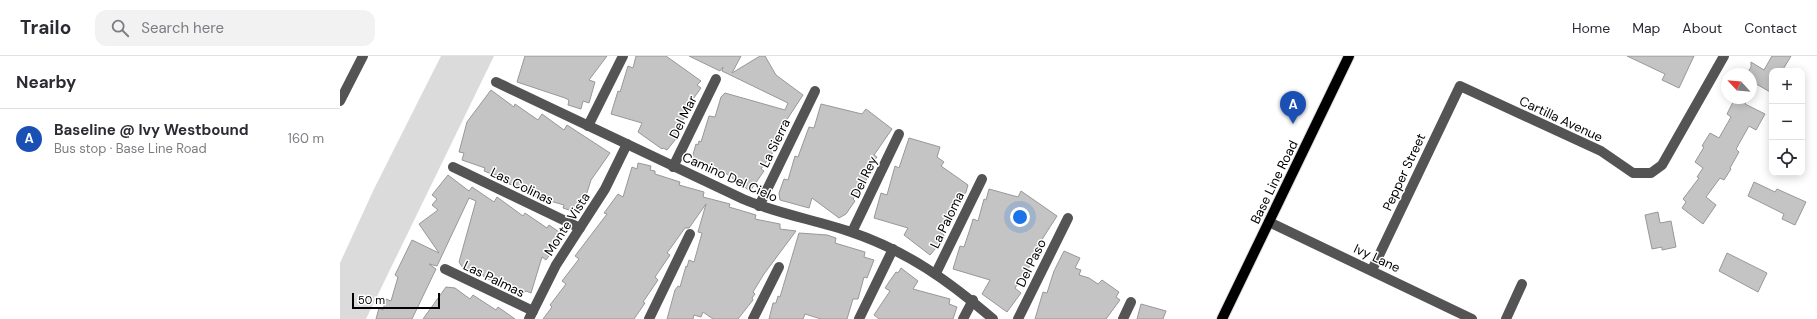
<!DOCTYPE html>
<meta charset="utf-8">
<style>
body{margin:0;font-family:"DM Sans",sans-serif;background:#f2f2f3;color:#2b2b33}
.controls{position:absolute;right:12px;top:12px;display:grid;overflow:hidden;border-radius:8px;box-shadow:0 2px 10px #0003}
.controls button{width:36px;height:36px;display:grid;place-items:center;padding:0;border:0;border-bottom:1px solid #e1e1e2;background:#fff;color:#2b2b33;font:20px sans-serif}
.compass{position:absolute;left:1381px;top:12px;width:36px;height:36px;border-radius:50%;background:#fff;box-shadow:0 2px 10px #0003;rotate:296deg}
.scale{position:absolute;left:12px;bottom:10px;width:88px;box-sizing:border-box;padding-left:4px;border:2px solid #000;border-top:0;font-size:11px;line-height:14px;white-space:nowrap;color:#000;-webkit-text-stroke:3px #fff;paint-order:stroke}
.you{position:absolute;left:680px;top:161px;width:14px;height:14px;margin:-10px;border:3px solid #fff;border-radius:50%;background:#1a73e8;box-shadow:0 0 0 6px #1a73e833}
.badge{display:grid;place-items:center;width:26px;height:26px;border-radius:50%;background:#000;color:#fff;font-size:13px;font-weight:700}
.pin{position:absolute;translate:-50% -33px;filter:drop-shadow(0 1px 2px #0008)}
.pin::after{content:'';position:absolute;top:21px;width:14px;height:12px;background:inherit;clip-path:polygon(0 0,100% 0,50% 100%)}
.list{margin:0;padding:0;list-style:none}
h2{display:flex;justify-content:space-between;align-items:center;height:52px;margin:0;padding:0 16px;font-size:17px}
h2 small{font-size:13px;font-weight:400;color:#7c7c81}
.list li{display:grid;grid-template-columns:26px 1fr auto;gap:12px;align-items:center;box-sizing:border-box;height:60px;padding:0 16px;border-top:1px solid #e1e1e2}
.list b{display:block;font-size:15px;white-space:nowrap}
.list p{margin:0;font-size:13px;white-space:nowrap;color:#7c7c81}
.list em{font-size:13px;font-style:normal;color:#7c7c81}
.icon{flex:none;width:22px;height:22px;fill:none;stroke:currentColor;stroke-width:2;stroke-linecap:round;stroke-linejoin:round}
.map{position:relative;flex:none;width:1477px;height:263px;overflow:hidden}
header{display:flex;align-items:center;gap:24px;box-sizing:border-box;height:56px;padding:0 20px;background:#fff;border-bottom:1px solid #e1e1e2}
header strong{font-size:19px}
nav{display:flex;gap:22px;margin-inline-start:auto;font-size:14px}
.search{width:280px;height:36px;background:#f2f2f3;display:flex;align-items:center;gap:10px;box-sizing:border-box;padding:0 14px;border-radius:12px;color:#7c7c81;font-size:15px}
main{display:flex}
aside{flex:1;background:#fff}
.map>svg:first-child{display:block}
.green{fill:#dbdbdb}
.building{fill:#c4c4c4;stroke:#989898}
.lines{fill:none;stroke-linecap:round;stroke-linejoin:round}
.major-casing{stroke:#dbdbdb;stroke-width:12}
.minor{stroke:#545454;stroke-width:10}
.major{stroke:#000;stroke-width:10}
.labels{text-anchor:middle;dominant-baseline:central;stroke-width:3;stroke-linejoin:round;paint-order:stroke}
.street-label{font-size:13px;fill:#000;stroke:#fff}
</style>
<header>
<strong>Trailo</strong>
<div class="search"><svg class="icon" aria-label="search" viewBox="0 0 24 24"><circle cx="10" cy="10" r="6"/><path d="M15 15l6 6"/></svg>Search here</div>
<nav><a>Home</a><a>Map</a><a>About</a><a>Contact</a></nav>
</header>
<main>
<aside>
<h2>Nearby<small></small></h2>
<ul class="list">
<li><span class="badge" style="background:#1a4fb4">A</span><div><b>Baseline @ Ivy Westbound</b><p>Bus stop · Base Line Road</p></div><em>160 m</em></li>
</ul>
</aside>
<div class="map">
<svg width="1477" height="263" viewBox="0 0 1477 263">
<rect width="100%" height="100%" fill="#fff"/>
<polygon class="green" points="101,0 154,0 26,263 0,263 0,207 34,133"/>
<g class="building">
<polygon points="185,0 267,0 249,24 255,26 249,47 243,45 241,53 228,49 229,44 225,42 177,26"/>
<polygon points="296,0 326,0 361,25 357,29 361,32 348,50 352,52 336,73 339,75 335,84 327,94 323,92 322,93 298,76 302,67 271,58 278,35 280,36 288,10 293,12"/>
<polygon points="349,0 401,0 392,17 420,0 425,0 436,19 463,39 446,65 448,67 446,72 433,90 436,92 421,113 424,115 410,135 384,116 353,108 354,103 352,102 356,88 358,89 359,85 361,86 369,60 375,61 381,41 385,37 445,54 448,47 382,15 383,11 380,15"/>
<polygon points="1287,0 1354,0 1339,32 1322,24 1325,18"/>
<polygon points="1432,0 1451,0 1442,15 1432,15 1432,37 1411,25 1411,18 1407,18 1411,11 1411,6 1424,14"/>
<polygon points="151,34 174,51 175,48 198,64 202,58 224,74 227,69 270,97 251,124 243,149 236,151 235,156 223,152 224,149 193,140 195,135 169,128 170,123 149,117 144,115 145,112 122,104 124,97 119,96 127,66"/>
<polygon points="1395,42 1408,42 1405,48 1425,58 1416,74 1409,70 1396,93 1399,96 1390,112 1391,113 1384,124 1380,122 1366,141 1376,149 1363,168 1342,152 1346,146 1343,143 1359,122 1357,121 1363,112 1355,106 1364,91 1362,90 1370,77 1379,82 1391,61 1387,58"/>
<polygon points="481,48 522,58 526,53 552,73 534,99 537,101 525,118 529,120 513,143 515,145 506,158 499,162 472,142 469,152 440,144 439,137 444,123 448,124 455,100 458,101 469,71 474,72"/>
<polygon points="569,82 600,91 597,101 604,106 601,110 628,129 626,136 614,153 616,155 600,176 604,179 602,185 590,199 564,179 568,172 534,162 541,137 547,139 555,110 559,112"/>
<polygon points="298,107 311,110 310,114 315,115 315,118 340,126 339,129 364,136 363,141 390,148 389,151 416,159 415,163 440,168 440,173 456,175 424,218 413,236 415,238 412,242 413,244 398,263 373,263 363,256 361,261 354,259 353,263 327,263 335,234 338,230 340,231 346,210 347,211 349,204 354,206 362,177 358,176 366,148 349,172 345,172 327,197 330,199 315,221 318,224 303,246 305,247 294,263 203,263 212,251 210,249 226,228 222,225 239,203 235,200 267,158 264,157 278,138 283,141 292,111 297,113"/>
<polygon points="108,119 129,135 132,131 154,146 157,141 183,160 185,157 207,172 209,169 219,176 216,181 220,184 206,204 202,201 191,237 186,235 184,237 174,234 175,233 169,231 169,229 150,224 143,220 143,218 123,212 119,206 136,145 129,142 97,210 89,208 96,213 72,263 36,263 39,252 43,254 46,243 51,245 58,221 55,219 72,184 99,197 79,168 98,154 92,149 97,143 92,139"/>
<polygon points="1414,126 1435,136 1437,133 1466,146 1455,169 1442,163 1444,158 1408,140"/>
<polygon points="649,133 678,141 681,135 717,160 701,185 705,188 675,232 681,237 667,256 642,238 650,224 613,213 620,190 624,191 631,170 633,163 638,165 644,143 646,144"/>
<polygon points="1318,156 1320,167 1331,165 1336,191 1322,194 1322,191 1312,193 1305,159"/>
<polygon points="459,177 487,179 496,182 495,187 525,196 524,201 534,204 527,222 524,221 518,243 513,243 507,263 481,263 465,258 463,263 429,263 433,247 436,247 438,240 440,241"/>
<polygon points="724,195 740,202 735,212 741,214 739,219 749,222 758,228 762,224 779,236 776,241 780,244 766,263 695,263 703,236 707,237 714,215"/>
<polygon points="1387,197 1427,217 1418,236 1379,215"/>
<polygon points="561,212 578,225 573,233 610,243 609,248 617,251 613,263 539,263 534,259 550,235 545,232 549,226 556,216 558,217"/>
<polygon points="106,231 115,232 130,243 133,239 156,254 158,251 175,263 83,263"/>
<polygon points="801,248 826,255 823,263 797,263"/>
</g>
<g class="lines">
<g class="major-casing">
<polyline id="major" points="882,263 1009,0"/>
</g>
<g class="minor">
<path d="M156,26L403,143C438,158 476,164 511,176C567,195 609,225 653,263"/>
<polyline points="0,45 23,0"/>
<polyline points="248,70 283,0"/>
<polyline points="113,111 240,172"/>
<polyline points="333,111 376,23"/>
<polyline points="419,150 475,35"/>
<polyline points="929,166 1132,263"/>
<polyline points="512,176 559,78"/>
<polyline points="105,213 193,255"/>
<polyline points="1032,214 1120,30 1261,95 1293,117 1311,117 1322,109 1384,0"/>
<polyline points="596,217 642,123"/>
<polyline points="189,263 216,209 265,133 287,88"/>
<polyline points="309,263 350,178"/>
<polyline points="413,263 439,211"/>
<polyline points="519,263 553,193"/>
<polyline points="623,263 633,244"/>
<polyline points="678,263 728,162"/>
<polyline points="783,263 791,246"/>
<polyline points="1166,263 1182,228"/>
</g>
<use href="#major" class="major"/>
</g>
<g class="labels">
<g class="street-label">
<text transform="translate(343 61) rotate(-64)">Del Mar</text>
<text transform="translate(1221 63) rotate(25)">Cartilla Avenue</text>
<text transform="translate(435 87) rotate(-64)">La Sierra</text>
<text transform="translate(1064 116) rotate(-65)">Pepper Street</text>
<text transform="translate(390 121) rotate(24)">Camino Del Cielo</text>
<text transform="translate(524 121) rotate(-64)">Del Rey</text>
<text transform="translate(934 126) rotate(-64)">Base Line Road</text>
<text transform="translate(182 130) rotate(26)">Las Colinas</text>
<text transform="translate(607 164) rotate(-64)">La Paloma</text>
<text transform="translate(227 168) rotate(-57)">Monte Vista</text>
<text transform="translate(1037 202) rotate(25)">Ivy Lane</text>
<text transform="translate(691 207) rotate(-64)">Del Paso</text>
<text transform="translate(154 223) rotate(26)">Las Palmas</text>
</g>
</g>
</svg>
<div class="controls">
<button>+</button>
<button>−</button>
<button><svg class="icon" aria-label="locate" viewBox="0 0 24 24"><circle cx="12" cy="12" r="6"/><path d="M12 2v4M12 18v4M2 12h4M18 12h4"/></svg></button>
</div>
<svg class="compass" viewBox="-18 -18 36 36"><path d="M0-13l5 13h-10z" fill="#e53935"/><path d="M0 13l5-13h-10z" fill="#7c7c81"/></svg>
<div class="scale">50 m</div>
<div class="you"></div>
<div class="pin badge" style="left:953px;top:68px;background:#1a4fb4">A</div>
</div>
</main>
